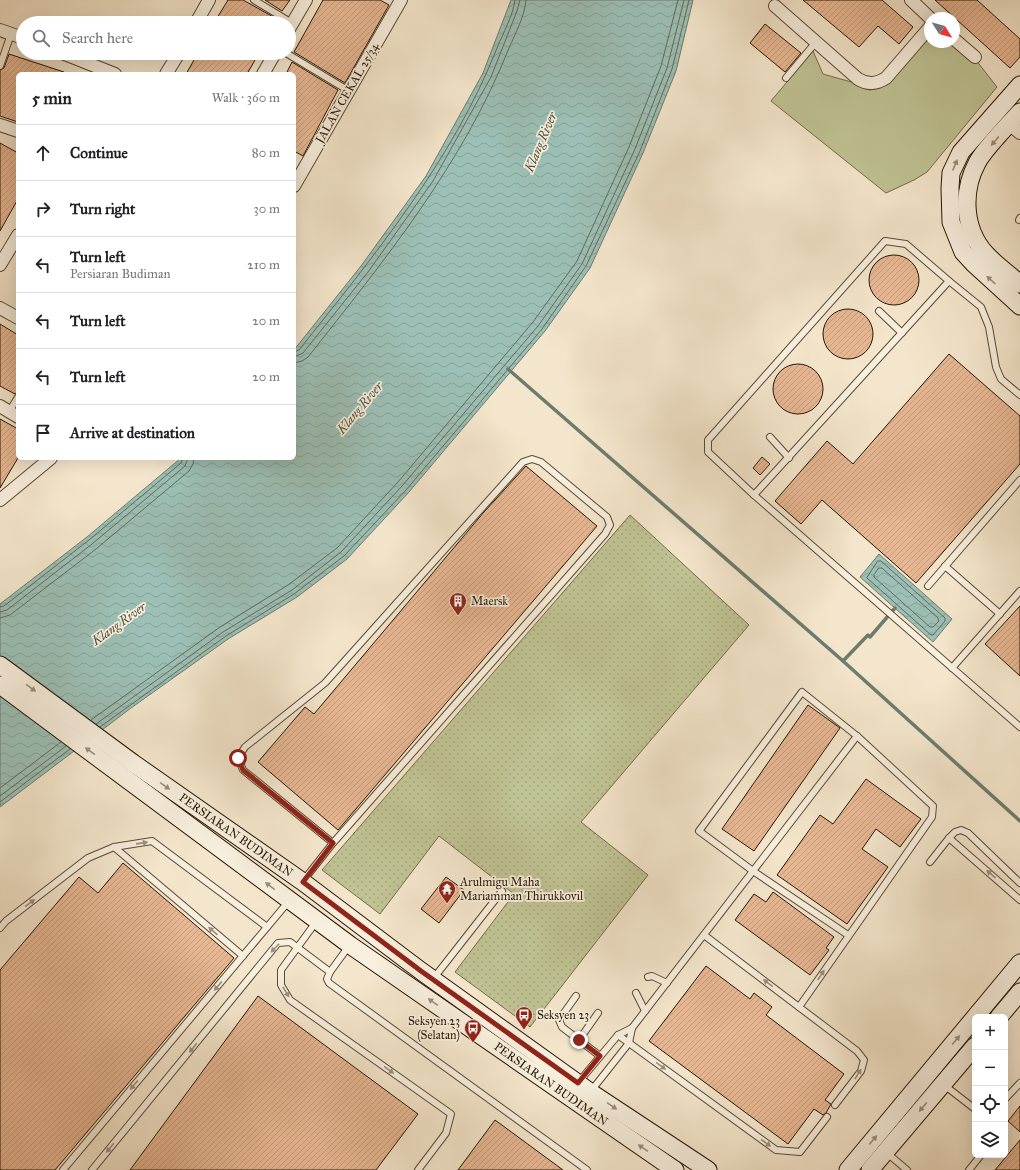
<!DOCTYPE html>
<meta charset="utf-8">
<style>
body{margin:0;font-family:"IM FELL Great Primer",serif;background:#f6f6f6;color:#202124}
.controls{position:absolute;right:12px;bottom:12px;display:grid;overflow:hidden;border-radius:6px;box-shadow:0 4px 16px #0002}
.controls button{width:36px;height:36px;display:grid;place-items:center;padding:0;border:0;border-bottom:1px solid #e0e0e0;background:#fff;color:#202124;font:20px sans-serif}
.compass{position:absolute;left:924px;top:12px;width:36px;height:36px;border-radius:50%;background:#fff;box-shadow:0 4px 16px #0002;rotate:127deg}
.stop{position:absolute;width:12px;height:12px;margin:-9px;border:3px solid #8f2418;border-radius:50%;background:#fff}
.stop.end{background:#8f2418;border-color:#fff;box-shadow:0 1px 4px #0008}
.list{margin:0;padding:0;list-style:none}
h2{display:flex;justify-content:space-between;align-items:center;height:52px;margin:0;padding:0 16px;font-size:17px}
h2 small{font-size:13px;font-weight:400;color:#757577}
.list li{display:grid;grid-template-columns:26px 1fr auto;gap:12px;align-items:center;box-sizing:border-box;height:56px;padding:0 16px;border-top:1px solid #e0e0e0}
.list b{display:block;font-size:15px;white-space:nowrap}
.list p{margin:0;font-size:13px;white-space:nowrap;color:#757577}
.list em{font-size:13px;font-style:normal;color:#757577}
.icon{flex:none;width:22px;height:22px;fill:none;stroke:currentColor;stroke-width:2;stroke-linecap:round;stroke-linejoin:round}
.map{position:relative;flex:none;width:1020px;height:1170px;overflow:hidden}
.search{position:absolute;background:#fff;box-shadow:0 4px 16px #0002;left:16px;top:16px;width:280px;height:44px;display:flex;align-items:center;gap:10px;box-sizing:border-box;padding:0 14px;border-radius:22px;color:#757577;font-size:15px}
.panel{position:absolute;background:#fff;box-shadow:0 4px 16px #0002;left:16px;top:72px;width:280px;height:388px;border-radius:6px}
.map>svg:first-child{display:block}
.grass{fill:url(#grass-dots);stroke:#746c4a}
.park{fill:#c0c394;stroke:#746c4a}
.water{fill:url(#water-waves);stroke:#6d7c6e}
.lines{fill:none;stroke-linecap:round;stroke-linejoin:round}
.shore{stroke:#626b5c;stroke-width:1}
.stream{stroke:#6d7c6e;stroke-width:3.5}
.building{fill:url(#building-hatch);stroke:#271601}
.service-casing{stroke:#5a4a34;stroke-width:8}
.minor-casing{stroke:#5a4a34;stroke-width:14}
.secondary-casing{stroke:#271601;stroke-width:19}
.service{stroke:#f8efde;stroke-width:6}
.minor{stroke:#f8efde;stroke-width:12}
.secondary{stroke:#f8efde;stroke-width:17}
.oneway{fill:#9a8d7b}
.route{stroke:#8f2418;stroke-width:5}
.labels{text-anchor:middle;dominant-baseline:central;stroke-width:3.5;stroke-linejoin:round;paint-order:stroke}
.street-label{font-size:12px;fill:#271601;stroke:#f8efde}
.poi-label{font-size:12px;fill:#271601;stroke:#f8efde;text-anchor:start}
.water-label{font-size:13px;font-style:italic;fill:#505240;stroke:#f8efde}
</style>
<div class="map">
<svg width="1020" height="1170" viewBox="0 0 1020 1170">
<defs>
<pattern id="grass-dots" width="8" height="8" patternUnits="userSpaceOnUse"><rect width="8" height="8" fill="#c0c394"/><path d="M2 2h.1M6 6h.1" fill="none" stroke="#a5a77e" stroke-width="1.8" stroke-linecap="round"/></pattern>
<pattern id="water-waves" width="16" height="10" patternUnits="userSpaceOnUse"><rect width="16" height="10" fill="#9cc0b6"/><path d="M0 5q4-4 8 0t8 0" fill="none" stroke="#86a49b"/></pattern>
<pattern id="building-hatch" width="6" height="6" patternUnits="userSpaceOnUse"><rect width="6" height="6" fill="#e7b793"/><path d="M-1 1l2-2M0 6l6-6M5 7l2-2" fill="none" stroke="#c69d7d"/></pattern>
</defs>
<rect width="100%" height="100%" fill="#f4e6cc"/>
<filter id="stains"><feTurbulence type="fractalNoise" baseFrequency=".005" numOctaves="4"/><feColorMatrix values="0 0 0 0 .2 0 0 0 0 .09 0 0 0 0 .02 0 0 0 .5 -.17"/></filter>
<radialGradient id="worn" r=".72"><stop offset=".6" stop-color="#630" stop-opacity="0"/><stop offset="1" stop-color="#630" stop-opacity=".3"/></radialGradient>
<polygon class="grass" points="630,515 749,625 581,822 648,875 530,1027 455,972 514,894 439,836 380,914 322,870"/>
<polygon class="park" points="930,35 930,42 953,42 972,55 997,87 927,172 914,180 886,193 771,101 813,51 823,74 855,83 862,88 870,90 880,88 888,84"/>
<g class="water">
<polygon points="511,0 693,0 676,71 643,153 590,268 545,331 409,492 347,559 297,597 228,639 131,708 0,807 0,604 87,537 181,458 294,458 294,350 361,266 426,176 483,73"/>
<polygon points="879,554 952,619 933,642 860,577"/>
</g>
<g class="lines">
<g class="shore">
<path d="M294,352L299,350C373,257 453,160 497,48C503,33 513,16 515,0"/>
<polyline points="294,357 303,353 368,272 433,181 491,77 517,11 520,0"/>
<path d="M294,363L302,361L308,357C384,261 463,164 509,48C515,34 525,16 526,0"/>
<polygon points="878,561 881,561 945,618 945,621 933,635 931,635 867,578"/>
<polygon points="879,568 882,568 938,618 939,621 933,627 930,627 874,577 874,575"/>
<polyline points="0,607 4,606 89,540 181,463 183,458"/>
<polyline points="0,612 7,610 92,544 185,466 188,458"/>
<polyline points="0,618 10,615 96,549 189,471 193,464 194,458"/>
<polyline points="91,720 220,627 288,585 337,548 398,482 533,322 577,261 629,147 661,66 678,0"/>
<polyline points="96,724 223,632 292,590 341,552 402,486 538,326 582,264 635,149 667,68 684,0"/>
<polyline points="100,727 226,636 294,594 344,556 406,490 542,329 586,266 640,151 672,69 689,0"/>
<polyline points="0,788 61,742"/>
<polyline points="0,796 66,746"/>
<polyline points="0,802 70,749"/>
</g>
<g class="stream">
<polyline points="508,369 843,661 1020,821"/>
<polyline points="843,661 868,635 870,637 895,608"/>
</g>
</g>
<g class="building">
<polygon points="228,0 243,0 277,19 275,23 214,23"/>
<polygon points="265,0 290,0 282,11"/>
<polygon points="323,0 380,0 389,5 345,83 294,52"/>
<polygon points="803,0 882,0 913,27 899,44 878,26 859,47"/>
<polygon points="935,0 977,0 1020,39 1020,57 1010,68"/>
<polygon points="765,24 801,53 785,72 750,43"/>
<polygon points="198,53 259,53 247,74 186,74"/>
<polygon points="9,54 64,72 63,74 18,74 18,122 0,116 0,70 4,68"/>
<polygon points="292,62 338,90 303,156 294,151 294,74 286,74"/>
<polygon points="0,143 18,153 18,199 0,231"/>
<circle cx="894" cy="280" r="25"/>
<circle cx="848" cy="334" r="25"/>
<polygon points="0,324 18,335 18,393 15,394 0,386"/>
<polygon points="949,354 1020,416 1020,464 916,583 822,500 801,524 775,501 827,441 853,464"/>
<circle cx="798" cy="389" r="25"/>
<polygon points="0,419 18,429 18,458 0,488"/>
<polygon points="762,457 770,464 760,475 753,468"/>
<polygon points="526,466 597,526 338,830 258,762 305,707 314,714 484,512"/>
<polygon points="1020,606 1020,676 985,644"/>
<polygon points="808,705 840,728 754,851 722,829"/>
<polygon points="866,779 921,819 900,847 876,829 862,849 888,867 847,924 777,875 820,815 833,824"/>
<polygon points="123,863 234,958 55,1170 0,1170 0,970 79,877 98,893"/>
<polygon points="446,877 464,890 439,923 421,909"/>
<polygon points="773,892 834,937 826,948 829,950 810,975 735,920 754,894 766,902"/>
<polygon points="706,966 750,999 754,993 772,1007 766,1015 844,1074 825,1100 831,1104 826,1113 823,1115 814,1109 788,1144 649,1041"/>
<polygon points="258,996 418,1114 376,1170 130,1170"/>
<polygon points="1020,1106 1020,1132 1008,1121"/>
<polygon points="495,1120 563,1170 458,1170"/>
<polygon points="1020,1140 1020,1170 995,1170"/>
</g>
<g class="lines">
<g class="service-casing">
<g id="service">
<polyline points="254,0 292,23"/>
<polyline points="33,23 34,22"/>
<polyline points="286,53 349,91"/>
<polyline points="0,66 11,34"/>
<polyline points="786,78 816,42"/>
<polyline points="1019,220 1020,218"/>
<polyline points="949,281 906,244 885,241 708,440 708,452 754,495 1020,727"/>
<polyline points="879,311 902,333"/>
<polyline points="9,412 18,397"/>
<polyline points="770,437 789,458"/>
<polyline points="754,495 949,281 981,307 989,327 996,367 1001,379 1020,395"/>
<polyline points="945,566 1000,614"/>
<polyline points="928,586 1020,480"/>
<polyline points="952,668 1020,591"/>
<polyline points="114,847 243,956"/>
<polyline points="930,862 949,838"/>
<polyline points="303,881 333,843 605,534 610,525 607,517 541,462 532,459 523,462 325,683 245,747 238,758 243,770 333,843"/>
<polyline points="1020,883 968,833 961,830 955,832 949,838 1020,900"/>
<polyline points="316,922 281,970 281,985 290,1000 451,1114 446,1133 418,1170"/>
<polyline points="0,928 6,921 88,858 114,847 152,841 267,927"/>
<polyline points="704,935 857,1051 864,1060 861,1071 835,1105"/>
<polyline points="848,935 753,871 699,831 802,692 857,736"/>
<polyline points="349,946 330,972 327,979 329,983 587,1170"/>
<polyline points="648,977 652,976 667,983"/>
<polyline points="433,979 502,891"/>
<polyline points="636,993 645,1011"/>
<polyline points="576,996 559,1020 562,1027 600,1056"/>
<polyline points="618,1035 776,1150 800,1152 827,1117"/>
<polyline points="579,1040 598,1013"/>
<polyline points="578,1083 618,1035 632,1028"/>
<polyline points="944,1085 975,1109"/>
<polyline points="591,1091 629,1043 632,1028 857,736 933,806 932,817 799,1007"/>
<polyline points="1005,1099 1020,1083"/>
<polyline points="887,1153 907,1170"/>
<polyline points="63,1170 289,901"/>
<polyline points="92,1170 278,943 290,942 330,972"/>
<polyline points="969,1170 981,1155"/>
</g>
</g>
<g class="minor-casing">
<g id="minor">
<polyline points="911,0 930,18"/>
<path d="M775,6L858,79C868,85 876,84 886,78L930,27"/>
<polyline points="196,23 209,0"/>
<polyline points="289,29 306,0"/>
<polyline points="0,30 23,38"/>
<polyline points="954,39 975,57"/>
<polyline points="62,53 115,74"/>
<polyline points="166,74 179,53"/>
<polyline points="263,74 275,53"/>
<polyline points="1009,124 1020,133"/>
<polyline points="0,125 18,131"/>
<polyline points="294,186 401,0"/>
<polyline points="0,265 18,235"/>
<polyline points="0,308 18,318"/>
<polyline points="0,406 18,417"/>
<polyline points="0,500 51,458"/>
</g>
</g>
<g class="secondary-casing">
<g id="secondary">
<polyline points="1020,85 961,152 951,173 950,188 951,222 963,252 974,264 1020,306"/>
<path d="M1020,112C1008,125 984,149 977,163C962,191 963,229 986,254C996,265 1009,274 1020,284"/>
<polyline points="0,665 133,763 303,882 421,971 590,1092 708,1170"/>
<polyline points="0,685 350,945 675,1170"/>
<polyline points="999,1017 1020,992"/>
<polyline points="848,1170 1020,963"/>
<polyline points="870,1170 975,1046"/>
</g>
</g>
<use href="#service" class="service"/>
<use href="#minor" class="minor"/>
<use href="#secondary" class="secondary"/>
</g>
<defs><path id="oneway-solid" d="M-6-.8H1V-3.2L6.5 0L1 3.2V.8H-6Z"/></defs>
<g class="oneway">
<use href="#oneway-solid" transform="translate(995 141) rotate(130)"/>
<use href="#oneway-solid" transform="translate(955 165) rotate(-67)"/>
<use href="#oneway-solid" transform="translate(991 280) rotate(-138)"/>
<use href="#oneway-solid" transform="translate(31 688) rotate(36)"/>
<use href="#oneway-solid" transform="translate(90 751) rotate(-144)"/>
<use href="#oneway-solid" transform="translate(165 786) rotate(35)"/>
<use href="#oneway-solid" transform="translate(142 843) rotate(-8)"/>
<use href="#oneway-solid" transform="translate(991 874) rotate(-139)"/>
<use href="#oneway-solid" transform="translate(270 886) rotate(-143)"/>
<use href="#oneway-solid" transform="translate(30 903) rotate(-37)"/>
<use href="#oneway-solid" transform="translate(213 931) rotate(-140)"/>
<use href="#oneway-solid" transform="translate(275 948) rotate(134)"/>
<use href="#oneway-solid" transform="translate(821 975) rotate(-56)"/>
<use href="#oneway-solid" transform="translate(768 983) rotate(-143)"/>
<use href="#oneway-solid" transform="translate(218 986) rotate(130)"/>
<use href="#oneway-solid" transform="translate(286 992) rotate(59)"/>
<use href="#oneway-solid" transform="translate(433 1002) rotate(-145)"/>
<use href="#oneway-solid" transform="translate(956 1040) rotate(-50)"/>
<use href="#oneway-solid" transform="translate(193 1048) rotate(129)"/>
<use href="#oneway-solid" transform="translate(661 1066) rotate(36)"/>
<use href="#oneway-solid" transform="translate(389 1070) rotate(36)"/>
<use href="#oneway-solid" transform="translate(858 1074) rotate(-58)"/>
<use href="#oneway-solid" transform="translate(134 1085) rotate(130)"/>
<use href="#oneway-solid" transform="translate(612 1106) rotate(34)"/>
<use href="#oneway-solid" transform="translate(923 1107) rotate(130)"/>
<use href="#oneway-solid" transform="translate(873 1140) rotate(-50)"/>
<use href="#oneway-solid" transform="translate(766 1143) rotate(36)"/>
<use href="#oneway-solid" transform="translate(110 1148) rotate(129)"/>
<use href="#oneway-solid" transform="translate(643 1148) rotate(-145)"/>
</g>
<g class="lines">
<polyline class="route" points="238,758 243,770 333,843 303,882 421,971 578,1083 600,1056 579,1040"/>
</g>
<defs>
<g id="building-pin" transform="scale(0.9)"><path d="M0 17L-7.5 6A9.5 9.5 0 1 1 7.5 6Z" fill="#8f2418" stroke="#f8efde"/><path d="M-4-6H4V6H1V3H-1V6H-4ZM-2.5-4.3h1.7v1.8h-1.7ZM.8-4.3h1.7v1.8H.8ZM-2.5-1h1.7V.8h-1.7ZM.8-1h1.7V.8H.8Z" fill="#fff"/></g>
<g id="temple-pin" transform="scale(0.9)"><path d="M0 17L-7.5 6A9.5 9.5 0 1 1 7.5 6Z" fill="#8f2418" stroke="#f8efde"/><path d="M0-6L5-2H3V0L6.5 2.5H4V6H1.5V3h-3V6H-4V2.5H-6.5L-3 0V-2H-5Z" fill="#fff"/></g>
<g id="bus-pin" transform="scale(0.9)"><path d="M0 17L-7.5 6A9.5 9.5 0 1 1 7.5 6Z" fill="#8f2418" stroke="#f8efde"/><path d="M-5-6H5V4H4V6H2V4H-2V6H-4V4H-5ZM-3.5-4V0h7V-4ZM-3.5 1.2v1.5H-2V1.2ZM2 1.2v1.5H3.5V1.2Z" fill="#fff"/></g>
</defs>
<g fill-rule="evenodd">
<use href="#building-pin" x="458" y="601"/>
<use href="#temple-pin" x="447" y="889"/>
<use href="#bus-pin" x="524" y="1015"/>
<use href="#bus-pin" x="473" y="1028"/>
</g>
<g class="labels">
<g class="street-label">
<text transform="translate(347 93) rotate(-60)">JALAN CEKAL 25/34</text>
<text transform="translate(236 835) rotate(35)">PERSIARAN BUDIMAN</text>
<text transform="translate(551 1084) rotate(35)">PERSIARAN BUDIMAN</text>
</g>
<g class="poi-label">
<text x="471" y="601">Maersk</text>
<text x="460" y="882">Arulmigu Maha<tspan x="460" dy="14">Mariamman Thirukkovil</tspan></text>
<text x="537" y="1015">Seksyen 23</text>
<text x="460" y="1021" text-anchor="end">Seksyen 23<tspan x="460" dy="14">(Selatan)</tspan></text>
</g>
<g class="water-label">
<text transform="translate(541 142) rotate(-67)">Klang River</text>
<text transform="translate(360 408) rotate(-50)">Klang River</text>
<text transform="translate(119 624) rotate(-36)">Klang River</text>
</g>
</g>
<rect width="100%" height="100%" filter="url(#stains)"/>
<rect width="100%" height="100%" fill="url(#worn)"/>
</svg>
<div class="controls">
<button>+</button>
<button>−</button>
<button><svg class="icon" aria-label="locate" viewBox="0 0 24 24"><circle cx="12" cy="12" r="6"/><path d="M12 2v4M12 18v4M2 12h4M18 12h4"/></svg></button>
<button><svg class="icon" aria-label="layers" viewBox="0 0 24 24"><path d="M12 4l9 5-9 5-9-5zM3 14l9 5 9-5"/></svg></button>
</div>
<svg class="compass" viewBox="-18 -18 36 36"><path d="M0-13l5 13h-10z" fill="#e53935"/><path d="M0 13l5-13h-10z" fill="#757577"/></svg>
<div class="stop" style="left:238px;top:758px"></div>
<div class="stop end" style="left:579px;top:1040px"></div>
<div class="search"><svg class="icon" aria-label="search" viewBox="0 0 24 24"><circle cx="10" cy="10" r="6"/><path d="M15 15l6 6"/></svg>Search here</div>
<section class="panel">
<h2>5 min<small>Walk · 360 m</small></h2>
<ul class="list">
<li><svg class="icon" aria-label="ahead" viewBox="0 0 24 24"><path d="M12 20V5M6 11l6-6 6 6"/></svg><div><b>Continue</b></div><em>80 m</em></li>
<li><svg class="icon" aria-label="right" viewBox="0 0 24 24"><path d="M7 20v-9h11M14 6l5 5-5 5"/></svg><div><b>Turn right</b></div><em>30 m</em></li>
<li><svg class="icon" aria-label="left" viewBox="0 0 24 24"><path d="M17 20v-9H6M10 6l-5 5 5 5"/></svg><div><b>Turn left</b><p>Persiaran Budiman</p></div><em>210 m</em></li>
<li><svg class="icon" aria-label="left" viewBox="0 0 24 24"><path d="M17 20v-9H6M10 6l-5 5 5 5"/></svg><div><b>Turn left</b></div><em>20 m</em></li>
<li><svg class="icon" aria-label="left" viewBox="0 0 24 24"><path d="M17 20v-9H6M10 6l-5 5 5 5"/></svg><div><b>Turn left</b></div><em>20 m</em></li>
<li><svg class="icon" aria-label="arrive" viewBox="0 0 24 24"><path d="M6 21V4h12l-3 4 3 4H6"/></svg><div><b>Arrive at destination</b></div></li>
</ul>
</section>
</div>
